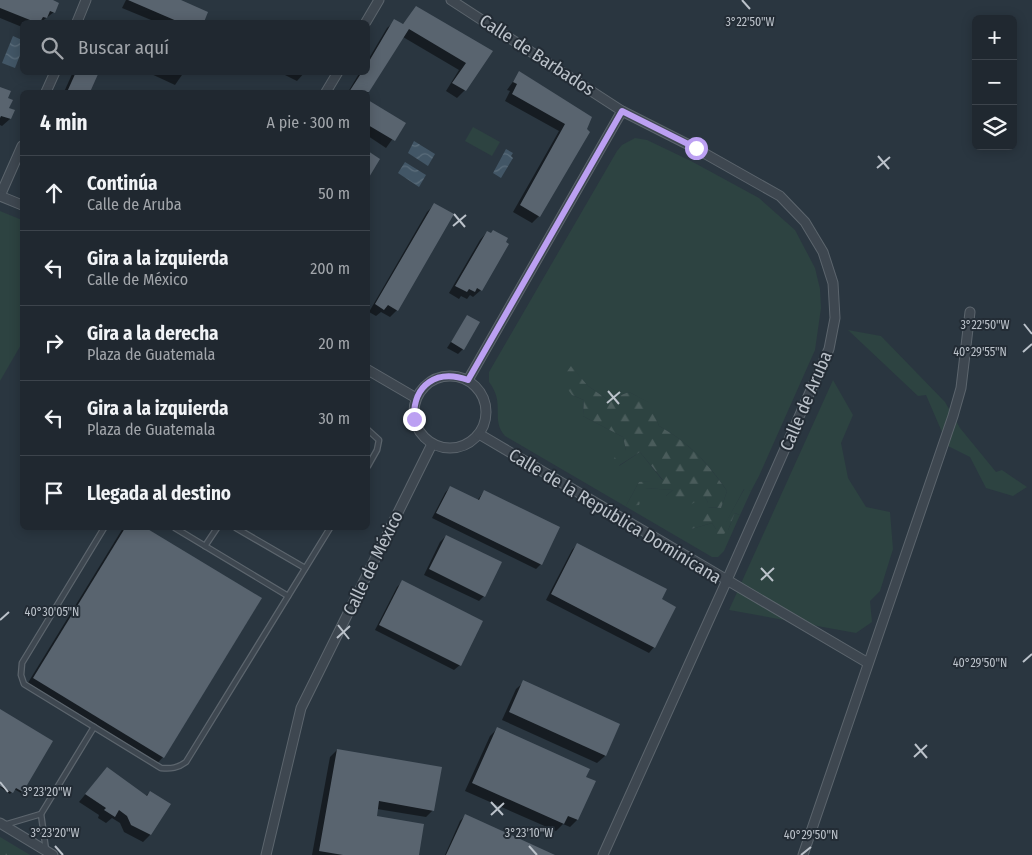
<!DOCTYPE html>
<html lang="es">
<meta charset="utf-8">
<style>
body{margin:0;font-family:"Fira Sans Condensed",sans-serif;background:#283038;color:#f1f3f6}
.controls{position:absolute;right:15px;top:15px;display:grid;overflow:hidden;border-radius:8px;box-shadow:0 2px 12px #0003}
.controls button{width:45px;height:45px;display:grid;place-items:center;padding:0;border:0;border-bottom:1px solid #3d444c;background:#202830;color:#f1f3f6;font:25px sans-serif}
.stop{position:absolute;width:15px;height:15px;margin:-11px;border:4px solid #bca0f2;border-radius:50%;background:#fff}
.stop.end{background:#bca0f2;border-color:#fff;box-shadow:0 1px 5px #0008}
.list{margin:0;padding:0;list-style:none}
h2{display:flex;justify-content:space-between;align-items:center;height:65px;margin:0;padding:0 20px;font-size:21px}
h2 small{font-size:16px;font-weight:400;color:#a2a6ab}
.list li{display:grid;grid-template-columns:32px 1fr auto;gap:15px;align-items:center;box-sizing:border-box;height:75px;padding:0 20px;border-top:1px solid #3d444c}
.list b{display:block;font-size:19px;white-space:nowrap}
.list p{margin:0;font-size:16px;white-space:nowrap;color:#a2a6ab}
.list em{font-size:16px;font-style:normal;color:#a2a6ab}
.icon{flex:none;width:28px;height:28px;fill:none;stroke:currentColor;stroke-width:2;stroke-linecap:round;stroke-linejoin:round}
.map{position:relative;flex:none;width:1032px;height:855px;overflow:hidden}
.search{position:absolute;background:#202830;box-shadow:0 2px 12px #0003;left:20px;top:20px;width:350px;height:55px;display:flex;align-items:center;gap:12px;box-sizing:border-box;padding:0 18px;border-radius:8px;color:#a2a6ab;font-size:19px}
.panel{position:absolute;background:#202830;box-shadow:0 2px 12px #0003;left:20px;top:90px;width:350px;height:440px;border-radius:8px}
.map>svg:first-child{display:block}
.green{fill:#2d4341}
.forest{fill:url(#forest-firs)}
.park{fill:url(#park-tufts)}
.water{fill:url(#water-waves)}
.shadow{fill:#0007}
.building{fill:#59646f}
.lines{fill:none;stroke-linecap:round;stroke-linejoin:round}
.lane-casing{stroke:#5c656d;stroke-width:7}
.street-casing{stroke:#5c656d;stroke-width:11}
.lane{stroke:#3e4750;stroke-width:4.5}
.street{stroke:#3e4750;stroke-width:9}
.route{stroke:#bca0f2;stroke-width:6}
.ticks{fill:none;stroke:#bbc2ca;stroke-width:2}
.labels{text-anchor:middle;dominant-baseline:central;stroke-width:4;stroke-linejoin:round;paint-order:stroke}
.street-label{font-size:18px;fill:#bbc2ca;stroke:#232c35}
.ticks-label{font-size:12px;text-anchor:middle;fill:#bbc2ca;stroke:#232c35;stroke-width:4;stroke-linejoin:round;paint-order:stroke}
</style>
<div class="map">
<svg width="1032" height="855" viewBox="0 0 1032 855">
<defs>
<pattern id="forest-firs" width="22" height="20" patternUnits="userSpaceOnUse" patternTransform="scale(1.25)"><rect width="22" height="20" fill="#2d4341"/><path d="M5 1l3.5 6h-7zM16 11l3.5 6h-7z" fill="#4a5c5b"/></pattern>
<pattern id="park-tufts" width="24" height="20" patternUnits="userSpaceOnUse" patternTransform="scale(1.25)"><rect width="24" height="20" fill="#2d4341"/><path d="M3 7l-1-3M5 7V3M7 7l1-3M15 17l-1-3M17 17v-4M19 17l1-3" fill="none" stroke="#4a5c5b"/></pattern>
<pattern id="water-waves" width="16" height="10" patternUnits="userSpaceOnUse" patternTransform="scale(1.25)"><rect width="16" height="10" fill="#425666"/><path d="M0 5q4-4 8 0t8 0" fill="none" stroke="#5b6d7b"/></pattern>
</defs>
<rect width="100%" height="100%" fill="#2a3640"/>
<g class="green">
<polygon points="473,127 500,142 492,156 465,141"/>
<path d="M635,138L647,140L691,161L759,198L795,230L815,268L820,289L821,308L815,350L759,476L751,491L744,489L726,523L707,507L721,508L727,491C708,463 688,442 659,426L649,403L629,392L608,400L588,386L571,367L572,395L584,400L583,416L623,437L626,450L619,466L640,452L663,481L639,482L626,506L646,488L673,490L666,496L705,497L708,502L691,529L712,523L716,529L728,530L735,513L740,515L724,551L718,557H712L505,436C490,419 506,404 489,382V372L617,151L622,145Z"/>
<polygon points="0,211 22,220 22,343 0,381"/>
<polygon points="848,330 881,336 945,402 960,428 996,472 1002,470 1027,487 1013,496 986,488 970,457 948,446 926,395 918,396"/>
<polygon points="833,380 853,415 841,443 848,478 866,507 890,512 893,549 880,591 870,601 872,622 856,633 729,610"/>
</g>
<path class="forest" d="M571,366L588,386L608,400L629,392L650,403L659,426C689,443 707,462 727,491L721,508L708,507L726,522L745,488L751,491L740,515L735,513L728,530L715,543L709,538L716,529L712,523L691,529L682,525L708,502L705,497L682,509L671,505L666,496L673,490L646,488L639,505L626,506L639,482L663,480L640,452L618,466L614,458L626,450L623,437L583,416L584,400L572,395L561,380Z"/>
<polygon class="park" points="0,837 30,855 0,855"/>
<g class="water">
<polygon points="13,36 22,40 22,50 15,68 2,63"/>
<polygon points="414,141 435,154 428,166 408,153"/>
<polygon points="506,149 513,153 511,156 513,158 501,178 493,173"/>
<polygon points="405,162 426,175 419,187 398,173"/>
</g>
<g class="shadow">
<polygon points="0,0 50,0 54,12 41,22 22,22 22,27 0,18"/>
<polygon points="126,0 178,0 207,13 203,22 156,22 122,8"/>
<polygon points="416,8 491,52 465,90 457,98 446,91 459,70 403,37 368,93 348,92 360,72 368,72 368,60 387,28 395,21 402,25"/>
<polygon points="73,72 97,72 89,92 64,92"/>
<polygon points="147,72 184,72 175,85"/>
<polygon points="279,72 305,72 297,81"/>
<polygon points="520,72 591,118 539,216 532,223 513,212 559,131 505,101 510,91 507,90"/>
<polygon points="0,88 7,99 8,108 13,110 10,119 2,126 0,125"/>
<polygon points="368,101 404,123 386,148 368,136"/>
<polygon points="434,205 397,310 390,317 381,312 376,316 369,312 427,212"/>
<polygon points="487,232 481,290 473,297 470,295 467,299 461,296 459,299 449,293 480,240"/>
<polygon points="467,317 463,349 458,354 447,348"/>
<polygon points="450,487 477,501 484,491 541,564 536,569 432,518 445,493"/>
<polygon points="123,528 144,528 261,599 163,757 156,765 26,686"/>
<polygon points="446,536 484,596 479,601 424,575 440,542"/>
<polygon points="577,545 660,600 654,647 649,653 546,600 572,550"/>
<polygon points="402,582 460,665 454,670 375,630 397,587"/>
<polygon points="524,682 619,725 605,756 597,763 502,720 516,689"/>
<polygon points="0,710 22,791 21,793 14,789 10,794 0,787"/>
<polygon points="497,729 584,777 577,820 570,827 563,824 556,831 465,791 490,736"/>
<polygon points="337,750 433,810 426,817 377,809 375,817 417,855 312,855 330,757"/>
<polygon points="107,768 146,796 150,792 169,804 150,835 143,842 124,832 120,823 112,818 106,823 98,818 99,815 79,802"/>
<polygon points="465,816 550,855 445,855 460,821"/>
</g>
<g class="building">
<polygon points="0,0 53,0 59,3 55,13 50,11 47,18 43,17 40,22 35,22 0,8"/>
<polygon points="128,0 181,0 208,12 204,22 179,22"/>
<polygon points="416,6 493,51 466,91 452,83 466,63 409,29 369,92 349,92 362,72 368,72 368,63 394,19 403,24"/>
<polygon points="519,71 592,117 587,129 590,132 540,217 520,205 565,124 512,94 517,84 513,82"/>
<polygon points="76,72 99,72 90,92 67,92"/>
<polygon points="0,87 11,91 8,98 13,100 9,108 15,110 11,119 1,116 0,118"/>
<polygon points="368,100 406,123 395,141 368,125"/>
<polygon points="368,151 380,159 368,179"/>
<polygon points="434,203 454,214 398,311 388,305 384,310 375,304"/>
<polygon points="493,230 508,238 506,242 509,244 482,291 477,288 475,292 469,289 467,292 455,286 487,231 491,233"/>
<polygon points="467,315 480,322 464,350 451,342"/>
<polygon points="450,486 479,500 484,490 560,527 542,565 436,513"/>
<polygon points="125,528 146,528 262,598 164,758 33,678"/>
<polygon points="446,535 502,562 485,597 429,569"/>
<polygon points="577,543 667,589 662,599 676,607 655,648 551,594"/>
<polygon points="402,580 483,621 461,666 379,625"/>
<polygon points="523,680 620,724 606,756 509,712"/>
<polygon points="0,709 53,741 23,792 16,788 13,793 0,786"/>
<polygon points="497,727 590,769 586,777 596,781 578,820 568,816 564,824 472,783"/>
<polygon points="337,749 442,767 434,811 379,801 377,816 424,824 419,855 343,855 319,851"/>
<polygon points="107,767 147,796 150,791 171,804 151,835 131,825 127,816 119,810 115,817 104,810 106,808 85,794"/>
<polygon points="465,814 555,855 446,855"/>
</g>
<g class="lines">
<g class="lane-casing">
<g id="lane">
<polyline points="368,430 379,440 377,450 368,466"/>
<path d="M104,528L22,663L21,675L24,684L161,768C171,769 178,768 186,762L330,528"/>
<polyline points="175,528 288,596"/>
<polyline points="236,528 305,568"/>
<polyline points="205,546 217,528"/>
<polyline points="4,825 41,814"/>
<polyline points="46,850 41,814 94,727"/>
</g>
</g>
<g class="street-casing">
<g id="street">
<polyline points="451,0 622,111 695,148 780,196 805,222 823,252 833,283 835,318 829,349 727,580 868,663"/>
<polyline points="77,22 86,0"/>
<polyline points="366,22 379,0"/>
<polyline points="46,92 55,72"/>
<polyline points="326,92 338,72"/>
<polyline points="0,196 22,146"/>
<polyline points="0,196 22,205"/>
<polyline points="368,370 416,398"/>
<circle cx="450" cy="412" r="36"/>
<polyline points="468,380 622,111"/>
<polyline points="479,434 727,580 603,855"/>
<polyline points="0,823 53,855"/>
<polyline points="266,855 301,708 432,444"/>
<polyline points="803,855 953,416 961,388 970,312"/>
</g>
</g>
<use href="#lane" class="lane"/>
<use href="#street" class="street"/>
</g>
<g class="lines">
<path class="route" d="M414,419C413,384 437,369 468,380L622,111L696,148"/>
</g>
<path class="ticks" d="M742,0L750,9M878,156L889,169M877,168L890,157M454,214L465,227M453,226L466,215M1024,324L1032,334M1023,352L1032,344M608,391L619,404M607,403L620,392M761,568L773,581M761,580L774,568M0,620L9,612M338,625L349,639M337,638L350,626M1023,662L1032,654M915,744L927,758M914,757L927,745M0,782L8,792M491,802L503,815M491,815L504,803M55,846L63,855M529,846L537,855M801,855L811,847"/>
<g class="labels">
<g class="street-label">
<text transform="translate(537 55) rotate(33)">Calle de Barbados</text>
<text transform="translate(806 401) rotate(-67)">Calle de Aruba</text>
<text transform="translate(615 516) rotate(31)">Calle de la República Dominicana</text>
<text transform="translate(373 563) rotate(-64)">Calle de México</text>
</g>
</g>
<g class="ticks-label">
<text x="750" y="26">3°22'50"W</text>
<text x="985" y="329">3°22'50"W</text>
<text x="980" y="356">40°29'55"N</text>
<text x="52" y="616">40°30'05"N</text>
<text x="980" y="667">40°29'50"N</text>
<text x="47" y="796">3°23'20"W</text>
<text x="55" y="837">3°23'20"W</text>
<text x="529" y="837">3°23'10"W</text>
<text x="811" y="839">40°29'50"N</text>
</g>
</svg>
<div class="controls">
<button>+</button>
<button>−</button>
<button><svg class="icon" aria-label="layers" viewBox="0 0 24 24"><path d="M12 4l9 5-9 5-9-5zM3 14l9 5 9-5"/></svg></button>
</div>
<div class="stop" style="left:696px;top:148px"></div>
<div class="stop end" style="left:414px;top:419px"></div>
<div class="search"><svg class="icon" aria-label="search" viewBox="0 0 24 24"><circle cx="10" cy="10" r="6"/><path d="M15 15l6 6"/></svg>Buscar aquí</div>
<section class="panel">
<h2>4 min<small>A pie · 300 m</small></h2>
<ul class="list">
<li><svg class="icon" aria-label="ahead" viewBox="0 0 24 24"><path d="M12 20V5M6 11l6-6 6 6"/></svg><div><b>Continúa</b><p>Calle de Aruba</p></div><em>50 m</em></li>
<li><svg class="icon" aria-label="left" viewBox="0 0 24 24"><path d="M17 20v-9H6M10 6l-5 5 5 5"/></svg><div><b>Gira a la izquierda</b><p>Calle de México</p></div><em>200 m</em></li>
<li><svg class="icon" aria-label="right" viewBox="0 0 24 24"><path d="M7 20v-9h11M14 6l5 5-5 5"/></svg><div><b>Gira a la derecha</b><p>Plaza de Guatemala</p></div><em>20 m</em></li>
<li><svg class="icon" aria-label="left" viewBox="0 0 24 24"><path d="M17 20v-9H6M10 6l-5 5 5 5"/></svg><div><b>Gira a la izquierda</b><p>Plaza de Guatemala</p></div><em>30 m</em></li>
<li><svg class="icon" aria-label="arrive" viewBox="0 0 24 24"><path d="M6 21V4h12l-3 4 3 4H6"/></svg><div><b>Llegada al destino</b></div></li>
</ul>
</section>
</div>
